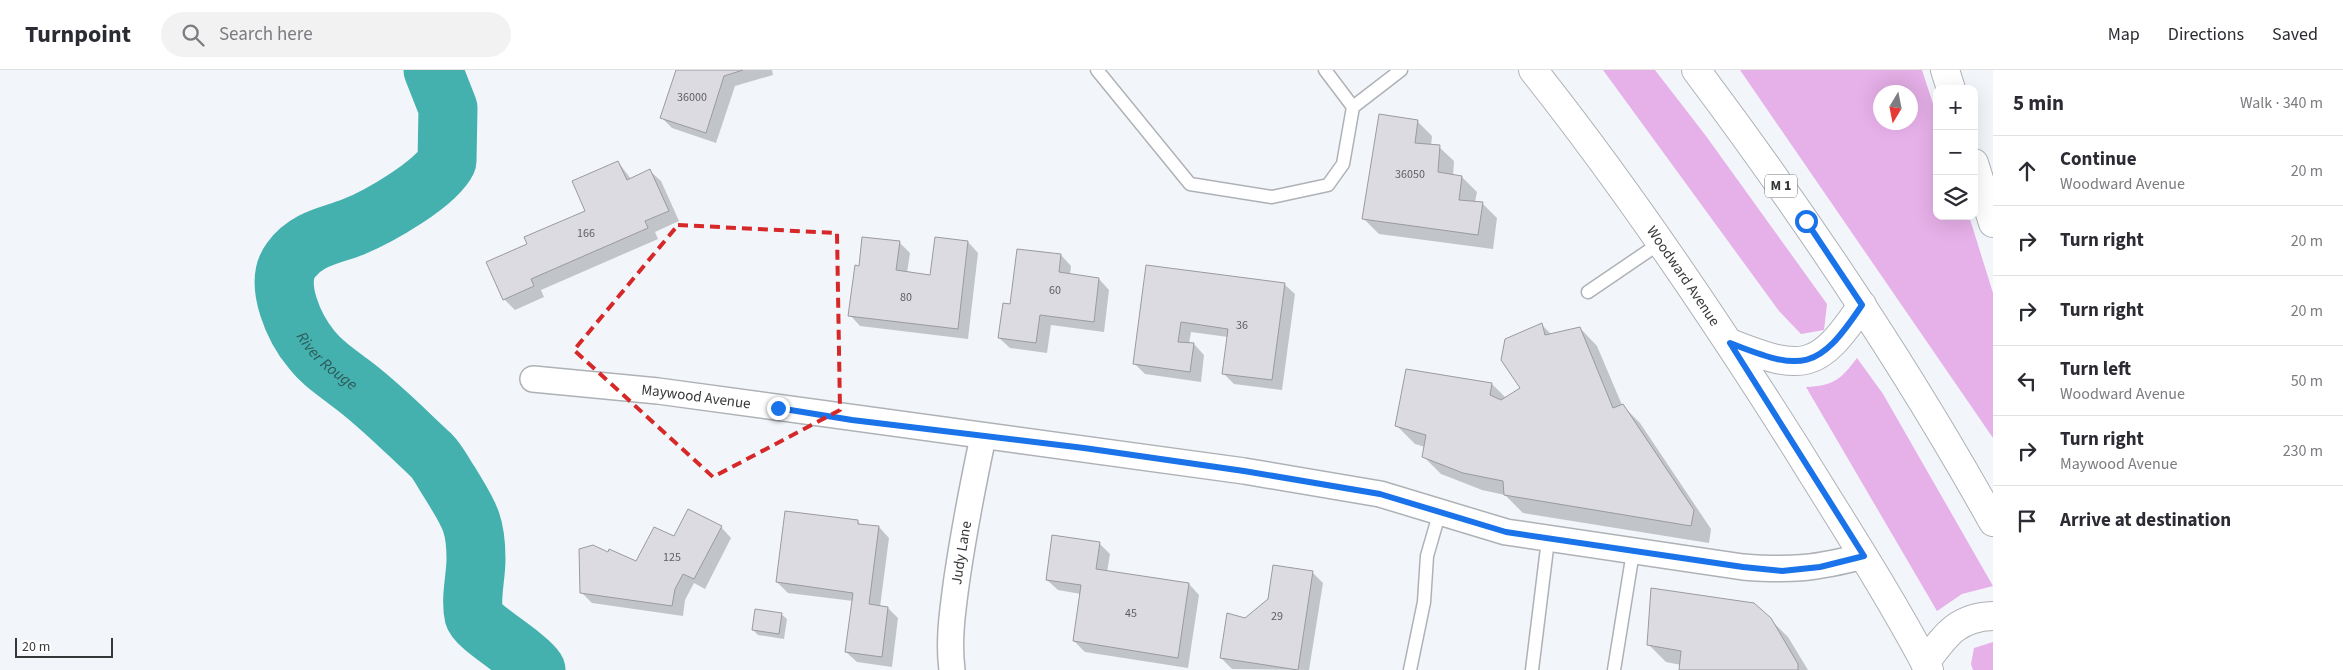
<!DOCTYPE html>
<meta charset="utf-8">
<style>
body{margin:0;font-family:"Source Sans 3",sans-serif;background:#f2f2f3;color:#2b2b33}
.controls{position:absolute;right:15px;top:15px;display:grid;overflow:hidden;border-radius:10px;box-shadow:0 5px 20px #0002}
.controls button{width:45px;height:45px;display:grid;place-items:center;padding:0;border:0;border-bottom:1px solid #e1e1e2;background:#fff;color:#2b2b33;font:25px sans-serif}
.compass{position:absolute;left:1873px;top:15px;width:45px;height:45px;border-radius:50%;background:#fff;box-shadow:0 5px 20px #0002;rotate:190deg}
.scale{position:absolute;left:15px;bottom:12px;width:98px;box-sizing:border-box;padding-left:5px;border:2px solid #363739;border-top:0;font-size:14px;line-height:18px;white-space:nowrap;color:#363739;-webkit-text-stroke:4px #fff;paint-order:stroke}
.stop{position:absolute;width:15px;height:15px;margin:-11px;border:4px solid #1a73e8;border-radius:50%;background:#fff}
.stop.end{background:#1a73e8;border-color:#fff;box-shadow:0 1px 5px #0008}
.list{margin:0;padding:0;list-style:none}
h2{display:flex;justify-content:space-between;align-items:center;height:65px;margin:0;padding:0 20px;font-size:21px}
h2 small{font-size:16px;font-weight:400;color:#7c7c81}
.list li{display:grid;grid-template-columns:32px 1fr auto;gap:15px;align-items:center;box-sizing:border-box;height:70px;padding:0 20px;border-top:1px solid #e1e1e2}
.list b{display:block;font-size:19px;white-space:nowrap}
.list p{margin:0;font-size:16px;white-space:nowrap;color:#7c7c81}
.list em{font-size:16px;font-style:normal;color:#7c7c81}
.icon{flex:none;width:28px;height:28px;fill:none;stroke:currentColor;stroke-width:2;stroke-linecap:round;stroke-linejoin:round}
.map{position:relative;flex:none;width:1993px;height:600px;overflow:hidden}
header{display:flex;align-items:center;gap:30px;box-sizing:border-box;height:70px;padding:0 25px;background:#fff;border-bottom:1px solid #e1e1e2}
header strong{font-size:24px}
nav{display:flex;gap:28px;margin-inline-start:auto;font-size:18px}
.search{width:350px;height:45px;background:#f2f2f3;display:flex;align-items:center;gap:12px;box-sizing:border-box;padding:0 18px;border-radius:28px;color:#7c7c81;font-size:19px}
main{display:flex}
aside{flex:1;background:#fff}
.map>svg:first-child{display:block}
.green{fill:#e6b0e9;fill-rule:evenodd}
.shadow{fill:#0003}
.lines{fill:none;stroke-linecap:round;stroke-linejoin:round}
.river{stroke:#45b1af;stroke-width:59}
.building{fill:#dcdbe1;stroke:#9a9a9f}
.service-casing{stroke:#aeb1b6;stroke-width:15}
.minor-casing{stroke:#aeb1b6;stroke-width:28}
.tertiary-casing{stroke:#aeb1b6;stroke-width:30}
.primary-casing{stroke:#aeb1b6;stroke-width:30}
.service{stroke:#fff;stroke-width:12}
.minor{stroke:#fff;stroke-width:25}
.tertiary{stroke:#fff;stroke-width:28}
.primary{stroke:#fff;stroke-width:28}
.route{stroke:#1a73e8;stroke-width:6}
.marked{fill:none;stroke:#d62828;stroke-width:4;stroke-dasharray:10 6;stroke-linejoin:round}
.labels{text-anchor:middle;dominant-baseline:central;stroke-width:5;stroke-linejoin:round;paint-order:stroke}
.number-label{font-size:12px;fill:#606063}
.shield{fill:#fff;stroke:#727374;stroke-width:1}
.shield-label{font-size:14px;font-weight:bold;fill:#363739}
.street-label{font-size:15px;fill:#363739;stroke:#fff}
.water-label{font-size:16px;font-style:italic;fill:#2c5a59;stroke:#fff}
</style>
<header>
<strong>Turnpoint</strong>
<div class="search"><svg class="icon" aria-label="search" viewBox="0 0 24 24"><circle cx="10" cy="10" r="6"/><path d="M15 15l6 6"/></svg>Search here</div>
<nav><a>Map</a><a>Directions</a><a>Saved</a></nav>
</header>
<main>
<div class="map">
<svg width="1993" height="600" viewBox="0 0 1993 600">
<rect width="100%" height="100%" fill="#f2f6fb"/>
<g class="green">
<polygon points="1603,0 1655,0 1706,66 1827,234 1824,260 1801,264 1779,241"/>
<path d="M1740,0H1922L1937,46V146H1969L1993,223V368ZM1910,22V52H1880V22Z"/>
<path d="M1857,288L1883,324L1993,516L1962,524L1937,541L1806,317C1834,316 1841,309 1857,288Z"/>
<polygon points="1993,572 1993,600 1973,600 1971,594 1974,578"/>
</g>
<g class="shadow">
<polygon points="678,0 772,0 773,5 735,16 716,73 672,58 662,48"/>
<polygon points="1417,51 1432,66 1431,76 1439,77 1454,91 1453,106 1462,107 1477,122 1475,132 1482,133 1497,148 1493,179 1379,164 1364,149"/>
<polygon points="618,92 631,109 650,101 661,111 679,151 655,162 658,169 541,220 544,227 515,240 504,229 528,174 586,141"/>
<polygon points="899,172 910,183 907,203 932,206 968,172 978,183 968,269 860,256 850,245"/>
<polygon points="1061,185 1071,196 1070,205 1099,209 1109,220 1104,262 1051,255 1047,283 1010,278 999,268 1011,235"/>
<polygon points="1147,196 1284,214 1295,224 1282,320 1234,314 1224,304 1228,267 1191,262 1189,274 1194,274 1204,285 1201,312 1145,304 1135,294"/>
<polygon points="1541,254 1552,265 1580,258 1597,276 1622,335 1640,353 1711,459 1709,473 1523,443 1505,425 1482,420 1441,404 1423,386 1425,377 1415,374 1397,356 1492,314 1506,328 1521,318"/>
<polygon points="858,452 861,455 879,457 889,468 880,537 888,538 898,548 892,597 857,592 846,582 853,531 788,523 777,512"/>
<polygon points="721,457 731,468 705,519 694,513 685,530 683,546 592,533 581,522 637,493 674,468"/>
<polygon points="1099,473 1110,484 1107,502 1189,514 1199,525 1188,598 1085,582 1074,571 1081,524 1058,520 1047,510"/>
<polygon points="1312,502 1323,513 1309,600 1232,599 1221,588"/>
<polygon points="781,544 787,549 784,569 758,565 753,560"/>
<polygon points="1770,549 1788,567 1808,600 1680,600 1681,595 1666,592 1648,574"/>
</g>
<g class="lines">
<path class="river" id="s1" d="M433,0L448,38L447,91C436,114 378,147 353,157C330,166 307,168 291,190C273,214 295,260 312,280C323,294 335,301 349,312C378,333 404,360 431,385C439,393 443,403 450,413C468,443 476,452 476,489C476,507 470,529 474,546C477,557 526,585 536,600"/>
</g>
<g class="building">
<polygon points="676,0 743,0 724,6 706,63 660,48"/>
<polygon points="1379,44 1418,50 1415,73 1440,75 1438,102 1462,106 1459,130 1483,132 1478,165 1362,149"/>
<polygon points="618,91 627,110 650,99 669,141 645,151 648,158 531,209 534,216 503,230 486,192 527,174 524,167 585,141 572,111"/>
<polygon points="862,167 900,171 896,200 930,205 935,167 968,171 958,259 848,246 855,195 859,196"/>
<polygon points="1017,179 1061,184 1059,202 1099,208 1094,252 1040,245 1036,273 998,268 1003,233 1010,234"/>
<polygon points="1146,195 1285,213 1272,310 1222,304 1228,259 1181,252 1178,272 1194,273 1190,302 1133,294"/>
<polygon points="1542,253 1545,265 1580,257 1613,338 1623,334 1694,440 1691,456 1504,425 1503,411 1463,403 1422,387 1426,365 1395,356 1406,299 1492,313 1490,325 1501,330 1520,318 1501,290 1505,269"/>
<polygon points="688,439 722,456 694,509 683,504 675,519 672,536 580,523 579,479 593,475 608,482 609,479 636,491 654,457 674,466"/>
<polygon points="785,441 858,450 858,454 879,456 869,534 888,537 882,587 845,582 853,523 776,512"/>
<polygon points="1052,465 1100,472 1096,499 1189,513 1178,588 1073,571 1081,515 1046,510"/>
<polygon points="1273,495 1313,501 1298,600 1220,588 1227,543 1245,548 1268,529"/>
<polygon points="1651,518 1754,533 1771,548 1798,594 1798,600 1679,600 1681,581 1647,575"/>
<polygon points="755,539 782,543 779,564 752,560"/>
</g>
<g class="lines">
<g class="service-casing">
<g id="service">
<polyline points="1097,0 1190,114 1272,127 1328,115 1343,94 1353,37 1401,0"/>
<polyline points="1325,0 1353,37"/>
<polyline points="1588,222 1660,173"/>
<polyline points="1410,600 1424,532 1427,486 1440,441"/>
<polyline points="1532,600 1548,470"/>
<polyline points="1614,600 1633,482"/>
</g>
</g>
<g class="minor-casing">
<g id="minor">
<path id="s2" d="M533,309L658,321L1244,401L1380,424L1506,462L1743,497C1792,501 1817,498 1864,486"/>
<path id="s3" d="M952,600C948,569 953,538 957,508C964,461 973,414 983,367"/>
</g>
</g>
<g class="tertiary-casing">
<g id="tertiary">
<polyline points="1945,0 1951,19"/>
<polyline points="1974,93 1993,153"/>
</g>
</g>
<g class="primary-casing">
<g id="primary">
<path id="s4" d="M1533,0C1629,121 1715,249 1797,379C1842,452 1889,524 1929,600"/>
<path d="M1696,0C1804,144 1905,294 1993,452"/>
<path d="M1730,273C1803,302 1818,301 1862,235"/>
<path d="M1925,593C1945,566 1957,547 1993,546"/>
</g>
</g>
<use href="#service" class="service"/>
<use href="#minor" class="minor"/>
<use href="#tertiary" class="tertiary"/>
<use href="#primary" class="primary"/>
</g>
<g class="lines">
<path class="route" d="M778,338L852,350L1084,378L1244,401L1380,424L1506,462L1743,497L1782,501L1820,497L1864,486L1730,273C1803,302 1818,301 1862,235L1806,151"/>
</g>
<path class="marked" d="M678,155L837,163L840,340L713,407L574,280Z"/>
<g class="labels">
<g class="number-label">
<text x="692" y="27">36000</text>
<text x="1410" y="104">36050</text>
<text x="586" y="163">166</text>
<text x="1055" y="220">60</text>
<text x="906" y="227">80</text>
<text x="1242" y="255">36</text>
<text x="672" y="487">125</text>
<text x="1131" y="543">45</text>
<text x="1277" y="546">29</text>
</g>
<rect class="shield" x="1765" y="104.5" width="32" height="23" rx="4"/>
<g class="shield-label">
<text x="1781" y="116">M 1</text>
</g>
<g class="street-label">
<text stroke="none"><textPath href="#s4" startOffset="255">Woodward Avenue</textPath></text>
<text stroke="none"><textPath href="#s2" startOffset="164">Maywood Avenue</textPath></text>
<text stroke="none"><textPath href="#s3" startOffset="118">Judy Lane</textPath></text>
</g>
<g class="water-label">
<text stroke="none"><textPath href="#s1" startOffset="398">River Rouge</textPath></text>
</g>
</g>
</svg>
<div class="controls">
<button>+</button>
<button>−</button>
<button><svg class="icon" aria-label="layers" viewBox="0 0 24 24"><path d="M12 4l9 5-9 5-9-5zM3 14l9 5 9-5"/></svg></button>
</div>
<svg class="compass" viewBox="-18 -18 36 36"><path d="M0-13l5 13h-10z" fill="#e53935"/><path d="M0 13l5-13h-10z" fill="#7c7c81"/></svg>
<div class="scale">20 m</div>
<div class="stop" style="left:1806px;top:151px"></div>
<div class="stop end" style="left:778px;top:338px"></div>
</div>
<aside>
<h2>5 min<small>Walk · 340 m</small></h2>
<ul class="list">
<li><svg class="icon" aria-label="ahead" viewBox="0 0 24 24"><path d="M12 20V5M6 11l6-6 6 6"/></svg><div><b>Continue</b><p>Woodward Avenue</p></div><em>20 m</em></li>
<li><svg class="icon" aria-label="right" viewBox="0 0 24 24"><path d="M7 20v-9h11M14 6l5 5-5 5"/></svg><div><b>Turn right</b></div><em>20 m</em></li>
<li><svg class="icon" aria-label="right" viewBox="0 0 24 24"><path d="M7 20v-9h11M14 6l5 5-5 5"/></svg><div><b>Turn right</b></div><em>20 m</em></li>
<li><svg class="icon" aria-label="left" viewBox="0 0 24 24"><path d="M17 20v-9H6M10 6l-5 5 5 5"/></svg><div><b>Turn left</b><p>Woodward Avenue</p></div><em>50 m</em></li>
<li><svg class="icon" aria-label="right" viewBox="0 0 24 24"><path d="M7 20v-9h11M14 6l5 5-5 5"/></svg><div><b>Turn right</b><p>Maywood Avenue</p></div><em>230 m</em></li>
<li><svg class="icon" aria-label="arrive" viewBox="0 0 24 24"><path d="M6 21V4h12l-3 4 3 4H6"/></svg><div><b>Arrive at destination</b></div></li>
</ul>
</aside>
</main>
